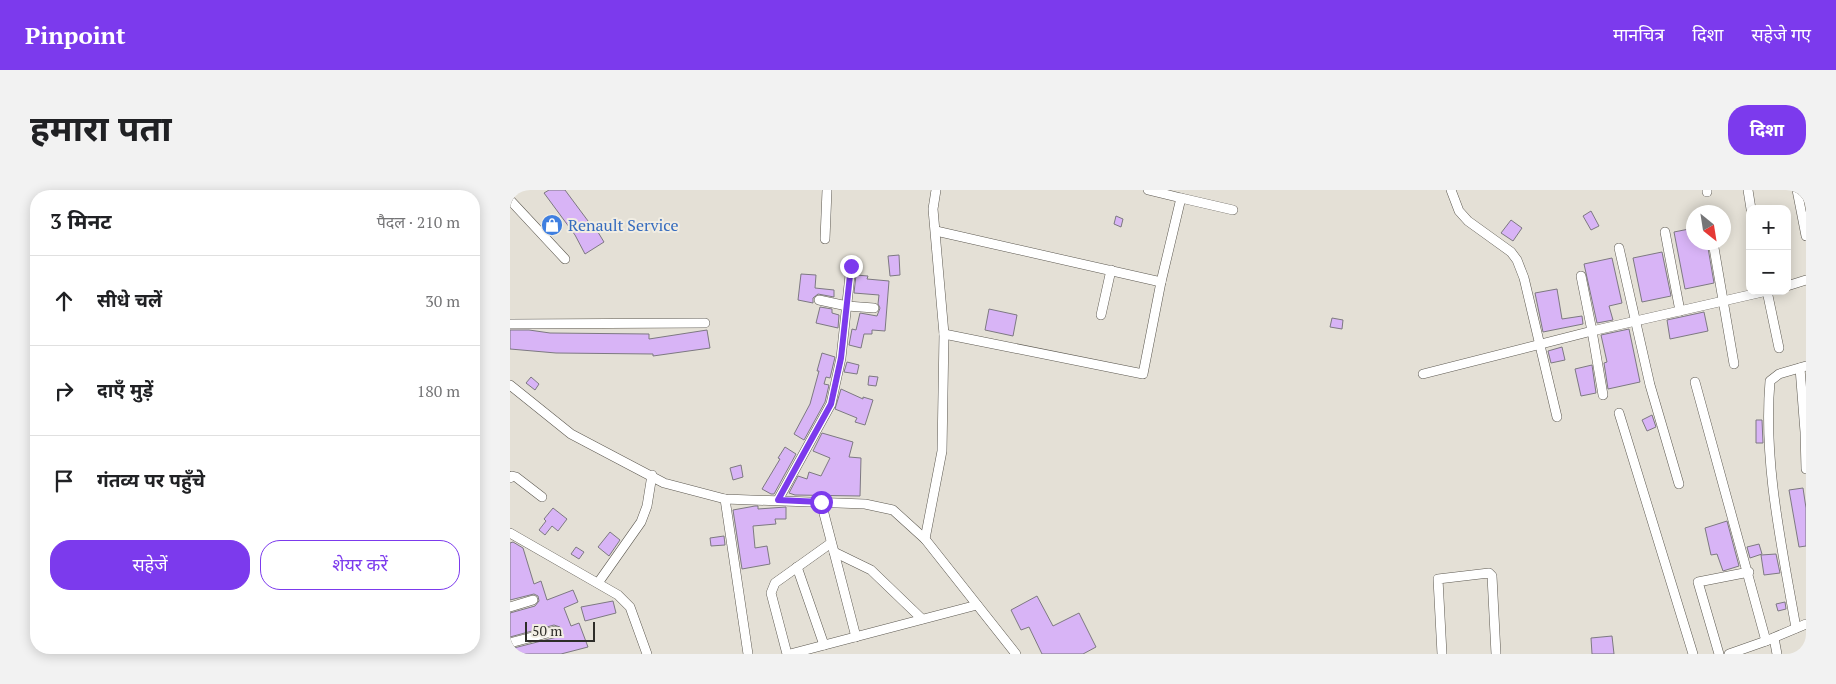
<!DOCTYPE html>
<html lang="hi">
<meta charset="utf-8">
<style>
body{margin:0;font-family:"PT Serif","Noto Sans Devanagari",serif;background:#f2f2f2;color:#202124}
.controls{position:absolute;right:15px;top:15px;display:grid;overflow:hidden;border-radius:10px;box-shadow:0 2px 12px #0003}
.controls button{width:45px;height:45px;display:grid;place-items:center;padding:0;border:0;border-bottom:1px solid #e0e0e0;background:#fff;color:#202124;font:25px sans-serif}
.compass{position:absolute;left:1176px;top:15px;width:45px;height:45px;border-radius:50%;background:#fff;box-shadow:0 2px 12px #0003;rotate:150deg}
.scale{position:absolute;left:15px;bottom:12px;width:70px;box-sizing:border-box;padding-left:5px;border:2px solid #2e2d29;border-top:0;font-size:14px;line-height:18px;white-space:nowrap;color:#2e2d29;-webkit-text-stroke:4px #f1ede3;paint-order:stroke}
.stop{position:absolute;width:15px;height:15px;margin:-11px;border:4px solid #7c3aed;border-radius:50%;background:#fff}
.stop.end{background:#7c3aed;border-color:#fff;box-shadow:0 1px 5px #0008}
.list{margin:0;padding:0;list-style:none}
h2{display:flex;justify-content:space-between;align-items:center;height:65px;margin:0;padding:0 20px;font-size:21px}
h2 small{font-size:16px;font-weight:400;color:#757577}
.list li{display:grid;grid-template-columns:32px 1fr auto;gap:15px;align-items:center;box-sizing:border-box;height:90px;padding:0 20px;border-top:1px solid #e0e0e0}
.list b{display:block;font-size:19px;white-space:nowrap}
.list em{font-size:16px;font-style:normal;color:#757577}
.actions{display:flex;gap:10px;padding:15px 20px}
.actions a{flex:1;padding:11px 0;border:1px solid #7c3aed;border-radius:20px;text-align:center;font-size:18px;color:#7c3aed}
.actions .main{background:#7c3aed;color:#fff}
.icon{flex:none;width:28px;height:28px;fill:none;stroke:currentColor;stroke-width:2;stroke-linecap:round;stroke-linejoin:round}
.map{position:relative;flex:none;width:1296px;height:464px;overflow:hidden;border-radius:20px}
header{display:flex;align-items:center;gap:30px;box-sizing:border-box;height:70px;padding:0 25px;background:#7c3aed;color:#fff}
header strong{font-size:24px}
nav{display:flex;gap:28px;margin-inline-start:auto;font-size:18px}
.intro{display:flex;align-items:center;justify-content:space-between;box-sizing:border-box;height:120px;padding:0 30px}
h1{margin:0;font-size:35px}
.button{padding:12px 22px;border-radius:20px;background:#7c3aed;color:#fff;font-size:18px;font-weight:700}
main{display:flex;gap:30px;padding:0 30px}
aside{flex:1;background:#fff;border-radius:20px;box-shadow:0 2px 12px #0003}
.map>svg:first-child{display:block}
.building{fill:#d8b4f6;stroke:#7d7981}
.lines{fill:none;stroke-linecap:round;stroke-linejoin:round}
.minor-casing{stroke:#5d5951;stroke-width:10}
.minor{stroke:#fff;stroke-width:9}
.route{stroke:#7c3aed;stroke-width:6}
.labels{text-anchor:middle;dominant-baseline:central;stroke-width:4;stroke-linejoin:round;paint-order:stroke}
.shop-label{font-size:16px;fill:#366cbe;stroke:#f1ede3;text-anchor:start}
</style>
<header>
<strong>Pinpoint</strong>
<nav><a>मानचित्र</a><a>दिशा</a><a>सहेजे गए</a></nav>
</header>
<div class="intro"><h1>हमारा पता</h1><a class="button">दिशा</a></div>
<main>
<aside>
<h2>3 मिनट<small>पैदल · 210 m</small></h2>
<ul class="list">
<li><svg class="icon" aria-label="ahead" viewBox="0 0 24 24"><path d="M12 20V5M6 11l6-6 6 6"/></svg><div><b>सीधे चलें</b></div><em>30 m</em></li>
<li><svg class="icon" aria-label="right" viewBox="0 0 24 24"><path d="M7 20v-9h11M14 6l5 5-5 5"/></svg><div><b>दाएँ मुड़ें</b></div><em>180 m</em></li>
<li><svg class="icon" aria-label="arrive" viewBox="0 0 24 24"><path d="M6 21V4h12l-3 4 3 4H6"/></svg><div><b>गंतव्य पर पहुँचे</b></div></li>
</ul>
<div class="actions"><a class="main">सहेजें</a><a>शेयर करें</a></div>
</aside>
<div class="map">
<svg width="1296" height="464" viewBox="0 0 1296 464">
<rect width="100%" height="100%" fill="#e4e0d6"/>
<g class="building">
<polygon points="39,0 55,0 81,35 83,34 94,52 75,64 65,45 34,3"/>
<polygon points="1081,21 1089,36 1081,40 1073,26"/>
<polygon points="606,26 613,29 611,37 604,34"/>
<polygon points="1001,30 1012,38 1003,51 991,43"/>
<polygon points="1184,38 1184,52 1197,52 1204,93 1175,99 1164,42"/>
<polygon points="1152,62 1161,106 1132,112 1123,68"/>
<polygon points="389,65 390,85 380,86 378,66"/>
<polygon points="1102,68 1112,113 1099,116 1103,130 1087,133 1074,74"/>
<polygon points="291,84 306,85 305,98 324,100 324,107 308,104 303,108 303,113 288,110"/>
<polygon points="346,85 358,86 357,89 379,91 375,141 362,140 362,144 354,144 351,158 339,155 342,139 346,140 350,123 367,126 370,118 368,114 369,105 344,103"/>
<polygon points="1047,99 1052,129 1072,126 1073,134 1033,142 1025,103"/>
<polygon points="310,117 322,119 322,123 329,125 328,138 306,133"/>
<polygon points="479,119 507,125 503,146 475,140"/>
<polygon points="1194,122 1198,141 1160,149 1157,130"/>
<polygon points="822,128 833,130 832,139 820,137"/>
<polygon points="1119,139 1130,192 1098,199 1094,173 1097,172 1091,145"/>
<polygon points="0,140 19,140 40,143 139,144 139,149 197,140 200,158 143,166 143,164 46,163 0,159"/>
<polygon points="1052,157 1055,170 1041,173 1038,161"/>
<polygon points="312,163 325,167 320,188 316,187 314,194 319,195 315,212 294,250 284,244 300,214 309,181 307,181"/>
<polygon points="337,172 349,175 347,184 334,182"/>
<polygon points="1082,175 1086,203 1071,206 1065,179"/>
<polygon points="359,186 368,187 366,196 358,195"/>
<polygon points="21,187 29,194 25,200 16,193"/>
<polygon points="331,199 353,209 353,207 363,210 355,235 345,232 347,228 325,219"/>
<polygon points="1142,225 1146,237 1137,241 1132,230"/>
<polygon points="1246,230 1252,230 1253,253 1246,253"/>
<polygon points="312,243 343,252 339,267 351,268 350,306 285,305 279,303 288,286 297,289 299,282 311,286 320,268 303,261"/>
<polygon points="275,257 286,264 264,304 261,304 252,299 270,269 268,268"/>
<polygon points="231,275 233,287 223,290 220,278"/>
<polygon points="1293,298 1296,318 1296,356 1289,357 1279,300"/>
<polygon points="245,316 248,316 248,319 276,317 276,329 265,329 266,334 243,336 245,358 257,356 260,374 232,379 223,320"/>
<polygon points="43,318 57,329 48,341 42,336 35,345 29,340 36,331 34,329"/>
<polygon points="1217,331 1229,376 1213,381 1207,364 1201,365 1195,338"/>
<polygon points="100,342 110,350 99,366 88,357"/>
<polygon points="214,346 215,355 201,356 200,348"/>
<polygon points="3,352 13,358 24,394 31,391 37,410 63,400 68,412 54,418 61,436 69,433 78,457 51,464 0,464 0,459 47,447 51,442 50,437 44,435 0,447 0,423 25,416 29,411 28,406 24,404 0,410 0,353"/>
<polygon points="1249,354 1252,364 1240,368 1237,357"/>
<polygon points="66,357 74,362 69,369 61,364"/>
<polygon points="1266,364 1270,383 1254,385 1251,365"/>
<polygon points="527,406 543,436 569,423 586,457 573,464 532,464 519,437 511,440 501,420"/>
<polygon points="103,411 106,423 75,431 71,417"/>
<polygon points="1275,412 1276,419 1268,421 1266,414"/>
<polygon points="1102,446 1104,464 1082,464 1081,448"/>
</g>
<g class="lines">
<g class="minor-casing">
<g id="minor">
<polyline points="941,0 949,21 958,31 1001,62 1007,70 1014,88 1047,227"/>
<polyline points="1238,0 1241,19"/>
<polyline points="1287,0 1296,46"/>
<polyline points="1197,2 1197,0"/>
<polyline points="671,8 723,20"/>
<polyline points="0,10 55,69"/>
<polyline points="426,41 651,92"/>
<polyline points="1155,42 1170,121"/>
<polyline points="315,49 317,0"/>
<polyline points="1203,52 1224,174"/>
<polyline points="1109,58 1140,195 1169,294"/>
<polyline points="1071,86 1082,141 1093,205"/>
<polyline points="1277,96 1296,90"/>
<polyline points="1257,101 1269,158"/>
<polyline points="309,110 337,116 364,118"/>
<polyline points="591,125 601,80"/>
<polyline points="0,134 195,133"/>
<polyline points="434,144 633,184 651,92 671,8 638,0"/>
<polyline points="1290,178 1295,242 1296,279"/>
<polyline points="913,184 1082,141 1257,101"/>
<polyline points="1185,192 1256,451"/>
<polyline points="0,195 61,244 154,293 215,309 355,314 383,320 415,349 506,464"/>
<polyline points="1109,223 1183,464"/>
<polyline points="0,288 2,286 6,287 32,307"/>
<polyline points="215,309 238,464"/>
<polyline points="268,310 321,214 331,168 341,76"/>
<polyline points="311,312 346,447"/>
<polyline points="0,343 108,405 120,417 137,464"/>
<polyline points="415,349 432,261 434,144 423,19 426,0"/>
<polyline points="324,362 361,380 412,429"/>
<polyline points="287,377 314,455"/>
<polyline points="88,393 131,332 137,316 142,285"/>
<polyline points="0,417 23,410"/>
<path d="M1286,438C1272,357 1253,273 1260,191L1269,184L1296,176"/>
<polyline points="1264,448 1267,464"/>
<polyline points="0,453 45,441"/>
<polyline points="277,464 261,403 265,393 321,353"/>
<polyline points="280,464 467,415"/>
<polyline points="932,464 928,389 979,383 982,386 986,464"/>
<polyline points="1209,464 1188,392 1239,382"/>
<polyline points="1219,464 1256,451 1296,434"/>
</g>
</g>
<use href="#minor" class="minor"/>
</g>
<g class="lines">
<polyline class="route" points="311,312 268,310 321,214 331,168 341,76"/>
</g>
<defs>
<g id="shop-disc" transform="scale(1.125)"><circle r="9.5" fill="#3f7fe0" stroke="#f1ede3"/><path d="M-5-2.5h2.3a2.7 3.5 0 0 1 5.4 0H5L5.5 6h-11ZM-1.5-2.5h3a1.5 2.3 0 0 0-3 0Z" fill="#fff"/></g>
</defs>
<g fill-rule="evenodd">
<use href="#shop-disc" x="42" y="35"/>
</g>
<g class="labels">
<g class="shop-label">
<text x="58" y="35">Renault Service</text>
</g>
</g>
</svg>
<div class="controls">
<button>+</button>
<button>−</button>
</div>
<svg class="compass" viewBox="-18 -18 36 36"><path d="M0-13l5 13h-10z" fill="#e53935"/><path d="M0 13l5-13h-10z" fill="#757577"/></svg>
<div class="scale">50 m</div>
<div class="stop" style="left:311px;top:312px"></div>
<div class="stop end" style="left:341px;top:76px"></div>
</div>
</main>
